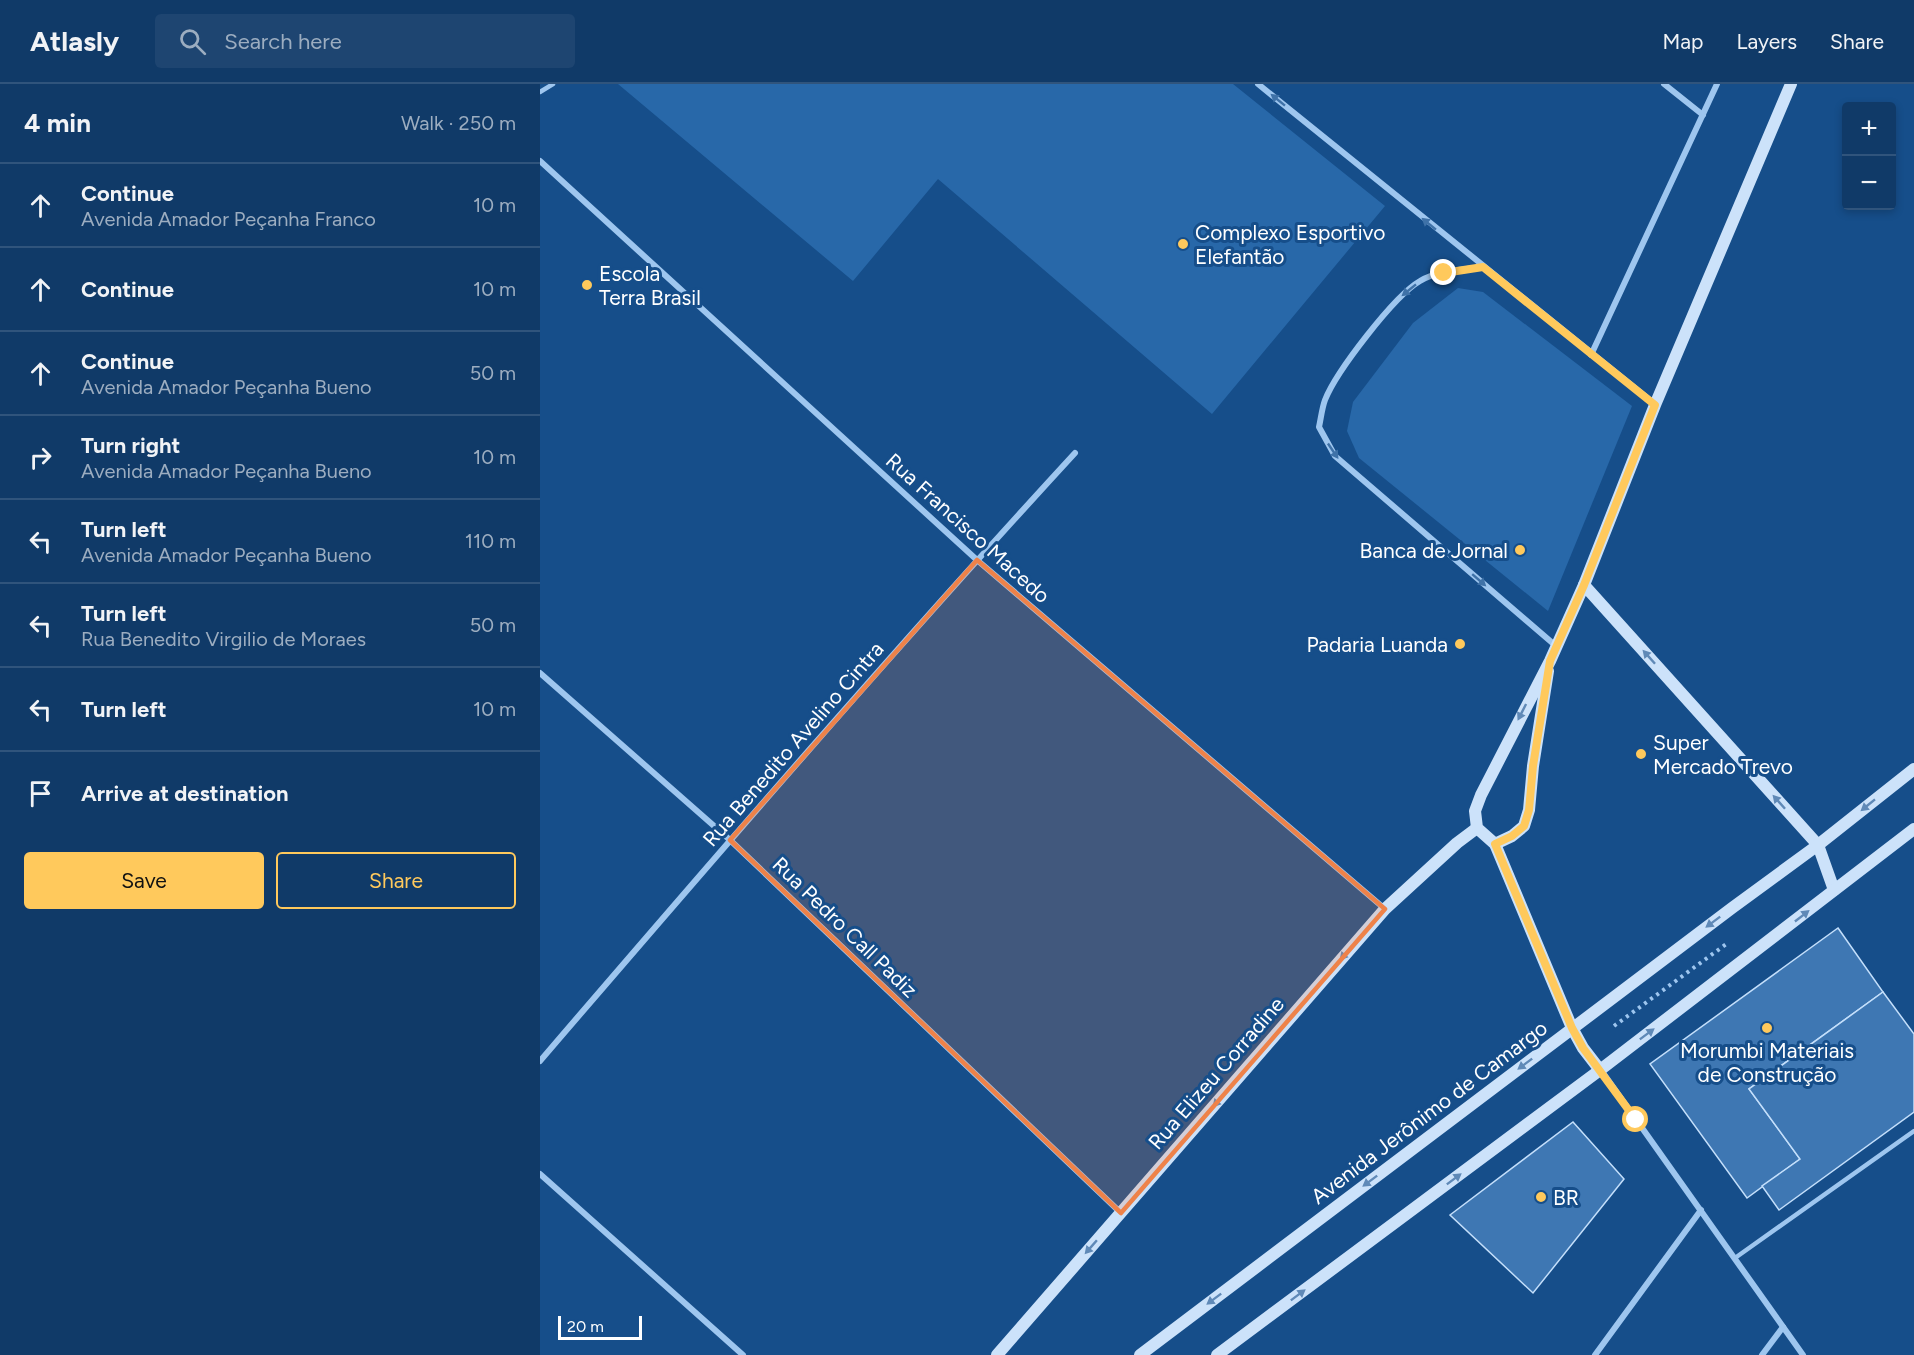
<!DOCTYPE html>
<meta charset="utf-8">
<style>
body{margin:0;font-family:Figtree,sans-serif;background:#1e4571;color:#f1f3f6}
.controls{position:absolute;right:18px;top:18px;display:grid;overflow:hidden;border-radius:6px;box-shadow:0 3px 9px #0003}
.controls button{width:54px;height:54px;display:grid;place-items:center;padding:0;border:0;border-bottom:2px solid #30547c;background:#103a68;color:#f1f3f6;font:30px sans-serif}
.scale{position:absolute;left:18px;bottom:15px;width:84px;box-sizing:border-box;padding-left:6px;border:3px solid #fff;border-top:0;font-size:16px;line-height:21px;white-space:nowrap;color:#fff;-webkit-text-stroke:4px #164e8a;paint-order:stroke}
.stop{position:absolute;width:18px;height:18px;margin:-14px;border:4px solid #ffc95c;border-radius:50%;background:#fff}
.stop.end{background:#ffc95c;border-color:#fff;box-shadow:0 2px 6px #0008}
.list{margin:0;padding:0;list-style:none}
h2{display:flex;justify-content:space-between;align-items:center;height:78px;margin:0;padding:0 24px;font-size:26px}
h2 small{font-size:20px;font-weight:400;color:#9cadc0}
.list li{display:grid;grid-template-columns:39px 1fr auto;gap:18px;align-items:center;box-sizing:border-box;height:84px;padding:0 24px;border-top:2px solid #30547c}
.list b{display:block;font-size:22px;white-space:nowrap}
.list p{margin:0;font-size:20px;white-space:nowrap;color:#9cadc0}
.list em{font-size:20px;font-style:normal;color:#9cadc0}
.actions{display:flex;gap:12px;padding:18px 24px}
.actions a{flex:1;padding:14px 0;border:2px solid #ffc95c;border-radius:6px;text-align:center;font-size:21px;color:#ffc95c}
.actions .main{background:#ffc95c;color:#111}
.icon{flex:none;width:33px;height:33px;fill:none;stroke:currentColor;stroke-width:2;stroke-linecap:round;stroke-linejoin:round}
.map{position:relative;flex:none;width:1374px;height:1271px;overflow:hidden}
header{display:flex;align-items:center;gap:36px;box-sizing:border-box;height:84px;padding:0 30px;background:#103a68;border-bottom:2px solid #30547c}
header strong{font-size:28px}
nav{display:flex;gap:33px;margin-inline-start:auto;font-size:21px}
.search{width:420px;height:54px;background:#1e4571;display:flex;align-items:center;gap:15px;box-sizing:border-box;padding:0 21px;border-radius:6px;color:#9cadc0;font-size:22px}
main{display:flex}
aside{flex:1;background:#103a68}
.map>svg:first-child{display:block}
.green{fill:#2868a9}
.building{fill:#3e77b3;stroke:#c4dffb;stroke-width:1.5}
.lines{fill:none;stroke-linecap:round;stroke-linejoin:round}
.path{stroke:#9ec6ef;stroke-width:4;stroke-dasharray:3 4.5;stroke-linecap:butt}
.lane{stroke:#9ec6ef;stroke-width:4.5}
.street{stroke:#9ec6ef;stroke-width:6}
.secondary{stroke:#cce2fa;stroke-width:12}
.oneway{fill:#3f72a8}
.oneway2{fill:#5f89b7}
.route{stroke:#ffc95c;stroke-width:8}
.marked{fill:#ee8249;fill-opacity:0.2;stroke:#ee8249;stroke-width:4.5;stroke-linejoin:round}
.poi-dot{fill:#ffc95c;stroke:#164e8a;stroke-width:2}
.labels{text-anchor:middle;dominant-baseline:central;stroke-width:6;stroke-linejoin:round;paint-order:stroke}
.poi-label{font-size:21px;fill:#fff;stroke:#164e8a;text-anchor:start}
.street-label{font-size:21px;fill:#fff;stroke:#164e8a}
</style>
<header>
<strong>Atlasly</strong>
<div class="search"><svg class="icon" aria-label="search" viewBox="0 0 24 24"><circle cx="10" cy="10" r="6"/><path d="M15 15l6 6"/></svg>Search here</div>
<nav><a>Map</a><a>Layers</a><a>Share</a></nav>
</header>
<main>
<aside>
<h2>4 min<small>Walk · 250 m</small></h2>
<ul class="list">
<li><svg class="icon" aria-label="ahead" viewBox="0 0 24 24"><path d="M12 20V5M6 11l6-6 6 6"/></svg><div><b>Continue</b><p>Avenida Amador Peçanha Franco</p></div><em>10 m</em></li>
<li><svg class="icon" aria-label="ahead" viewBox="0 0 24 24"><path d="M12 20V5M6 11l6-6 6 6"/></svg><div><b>Continue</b></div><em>10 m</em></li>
<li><svg class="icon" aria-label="ahead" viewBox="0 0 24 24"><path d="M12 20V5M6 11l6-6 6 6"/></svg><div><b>Continue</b><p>Avenida Amador Peçanha Bueno</p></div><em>50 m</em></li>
<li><svg class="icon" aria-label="right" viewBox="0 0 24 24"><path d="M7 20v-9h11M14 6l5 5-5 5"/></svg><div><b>Turn right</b><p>Avenida Amador Peçanha Bueno</p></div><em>10 m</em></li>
<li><svg class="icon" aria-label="left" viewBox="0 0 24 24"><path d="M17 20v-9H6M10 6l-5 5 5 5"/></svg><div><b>Turn left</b><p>Avenida Amador Peçanha Bueno</p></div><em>110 m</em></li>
<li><svg class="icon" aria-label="left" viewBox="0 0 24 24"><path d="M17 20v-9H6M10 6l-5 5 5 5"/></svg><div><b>Turn left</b><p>Rua Benedito Virgilio de Moraes</p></div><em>50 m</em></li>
<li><svg class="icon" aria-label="left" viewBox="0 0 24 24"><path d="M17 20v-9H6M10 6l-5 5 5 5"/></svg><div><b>Turn left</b></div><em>10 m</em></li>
<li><svg class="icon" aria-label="arrive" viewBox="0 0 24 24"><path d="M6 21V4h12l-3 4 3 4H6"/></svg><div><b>Arrive at destination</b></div></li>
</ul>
<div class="actions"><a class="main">Save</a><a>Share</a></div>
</aside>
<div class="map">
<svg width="1374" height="1271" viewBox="0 0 1374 1271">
<rect width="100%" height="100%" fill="#164e8a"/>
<g class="green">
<polygon points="78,0 693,0 845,122 672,330 398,95 313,197"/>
<polygon points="918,204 943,208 1092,322 1008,527 819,374 807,347 813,318 873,239"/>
</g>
<g class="building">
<polygon points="1298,844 1343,908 1209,1005 1260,1075 1207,1114 1110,980"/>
<polygon points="1343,908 1374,950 1374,1028 1239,1126 1222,1102 1260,1075 1209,1005"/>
<polygon points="1033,1038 1084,1095 993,1209 910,1131"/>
</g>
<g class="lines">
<polyline class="path" points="1074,942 1189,858"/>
<g class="lane">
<polyline points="0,8 13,0"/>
<polyline points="1195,1174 1374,1047"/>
</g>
<g class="street">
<polyline points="718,0 1115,320"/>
<polyline points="1124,0 1163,31"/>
<polyline points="0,77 437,476 845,825"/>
<path d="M943,183C923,186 898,186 880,197C854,212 796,288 785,316C782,324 781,334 779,343L795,372L1016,562"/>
<polyline points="1051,271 1177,0"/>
<polyline points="0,589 190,756 581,1129"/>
<path d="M0,977C176,772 352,568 535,369"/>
<polyline points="1061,986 1263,1271"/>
<polyline points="0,1090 203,1271"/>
<polyline points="1055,1271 1161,1126"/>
<polyline points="1222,1271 1243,1243"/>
</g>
<g class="secondary">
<polyline points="1044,501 1278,761 1294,806"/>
<polyline points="955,760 972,752 984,742 989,726 993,682 1008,587"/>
<polyline points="1060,986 1043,964 1032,944 955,760 937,744 935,727 941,711 1010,577 1044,501 1115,321 1251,0"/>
<polyline points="457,1271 845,825 917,759 937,744"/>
<polyline points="600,1271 1192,824 1278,761 1374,685"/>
<polyline points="677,1271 1060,986 1374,745"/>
</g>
</g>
<defs><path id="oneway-solid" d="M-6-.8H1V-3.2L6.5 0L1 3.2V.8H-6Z" transform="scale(1.5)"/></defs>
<g class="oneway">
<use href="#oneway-solid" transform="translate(738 16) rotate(-141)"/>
<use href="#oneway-solid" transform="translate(889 140) rotate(-141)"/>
<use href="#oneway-solid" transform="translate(869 206) rotate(141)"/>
<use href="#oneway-solid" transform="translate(793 367) rotate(56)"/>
<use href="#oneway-solid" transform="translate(939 496) rotate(41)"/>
</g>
<g class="oneway2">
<use href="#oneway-solid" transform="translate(1109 573) rotate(-132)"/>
<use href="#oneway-solid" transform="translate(982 628) rotate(117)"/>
<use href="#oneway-solid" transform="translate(1239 718) rotate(-132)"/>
<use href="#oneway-solid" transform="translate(1328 721) rotate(141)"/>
<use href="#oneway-solid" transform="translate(1262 832) rotate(-38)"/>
<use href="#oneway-solid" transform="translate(1173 838) rotate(143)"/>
<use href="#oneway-solid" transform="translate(806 869) rotate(131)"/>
<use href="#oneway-solid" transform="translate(1107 950) rotate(-37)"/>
<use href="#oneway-solid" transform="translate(985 980) rotate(143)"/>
<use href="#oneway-solid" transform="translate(679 1016) rotate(131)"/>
<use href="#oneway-solid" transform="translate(914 1095) rotate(-37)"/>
<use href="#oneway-solid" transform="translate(830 1097) rotate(143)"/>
<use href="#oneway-solid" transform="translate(551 1163) rotate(131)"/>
<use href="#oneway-solid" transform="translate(758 1211) rotate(-37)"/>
<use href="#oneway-solid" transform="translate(674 1215) rotate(143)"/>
</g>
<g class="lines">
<polyline class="route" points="904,189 943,183 1115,321 1044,501 1010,577 993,682 989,726 984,742 972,752 955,760 1032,944 1043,964 1096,1036"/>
</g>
<path class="marked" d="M437,476L845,825L581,1129L190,756Z"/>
<g class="poi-dot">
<circle cx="643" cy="160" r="6"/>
<circle cx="47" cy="201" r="6"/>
<circle cx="980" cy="466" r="6"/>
<circle cx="920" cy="560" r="6"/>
<circle cx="1101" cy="670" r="6"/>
<circle cx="1227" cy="944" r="6"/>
<circle cx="1001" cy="1113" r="6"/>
</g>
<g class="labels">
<g class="poi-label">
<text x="655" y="148">Complexo Esportivo<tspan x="655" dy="24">Elefantão</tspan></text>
<text x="59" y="189">Escola<tspan x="59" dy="24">Terra Brasil</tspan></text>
<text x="968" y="466" text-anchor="end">Banca de Jornal</text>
<text x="908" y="560" text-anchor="end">Padaria Luanda</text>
<text x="1113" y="658">Super<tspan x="1113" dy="24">Mercado Trevo</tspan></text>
<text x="1227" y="966" text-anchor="middle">Morumbi Materiais<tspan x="1227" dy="24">de Construção</tspan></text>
<text x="1013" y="1113">BR</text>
</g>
<g class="street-label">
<text transform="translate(428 444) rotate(42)">Rua Francisco Macedo</text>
<text transform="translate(253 660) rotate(-49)">Rua Benedito Avelino Cintra</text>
<text transform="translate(305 843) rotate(44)">Rua Pedro Call Padiz</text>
<text transform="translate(676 989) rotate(-49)">Rua Elizeu Corradine</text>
<text transform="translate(889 1028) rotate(-37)">Avenida Jerônimo de Camargo</text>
</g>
</g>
</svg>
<div class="controls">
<button>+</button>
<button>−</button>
</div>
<div class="scale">20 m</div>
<div class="stop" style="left:1096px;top:1036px"></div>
<div class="stop end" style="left:904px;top:189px"></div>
</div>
</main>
